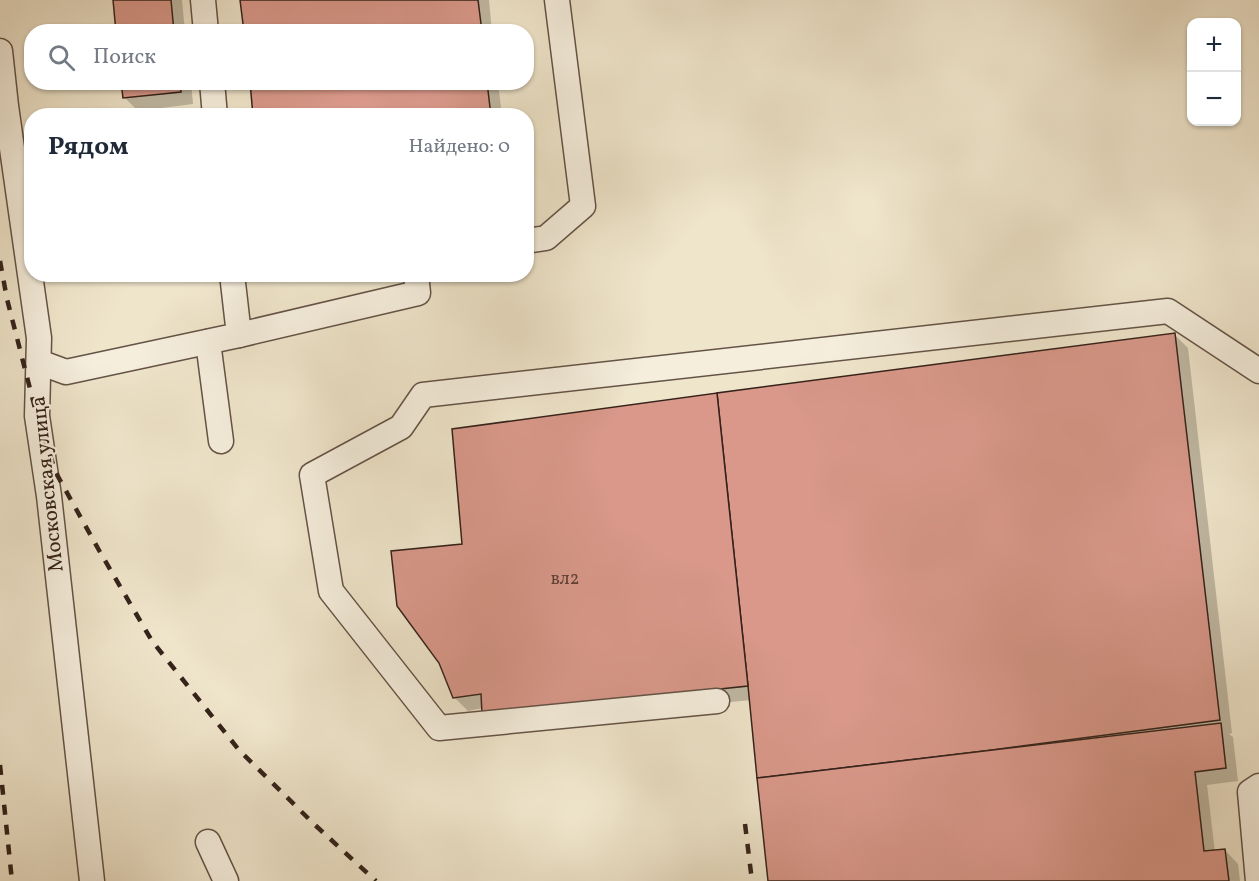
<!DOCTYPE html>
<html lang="ru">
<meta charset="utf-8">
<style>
body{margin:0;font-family:Vollkorn,serif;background:#f6f6f7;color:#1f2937}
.controls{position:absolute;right:18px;top:18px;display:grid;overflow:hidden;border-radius:12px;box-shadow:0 2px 4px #0004}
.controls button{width:54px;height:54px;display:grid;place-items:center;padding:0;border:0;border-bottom:2px solid #e0e1e3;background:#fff;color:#1f2937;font:30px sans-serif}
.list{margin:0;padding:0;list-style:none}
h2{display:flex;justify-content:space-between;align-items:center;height:78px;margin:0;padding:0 24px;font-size:26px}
h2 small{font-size:20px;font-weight:400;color:#747a83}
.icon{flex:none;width:33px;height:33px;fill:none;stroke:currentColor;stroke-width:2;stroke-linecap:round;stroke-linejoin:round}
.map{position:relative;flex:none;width:1259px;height:881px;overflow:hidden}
.search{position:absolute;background:#fff;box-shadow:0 2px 4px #0004;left:24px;top:24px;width:510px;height:66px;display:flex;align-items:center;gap:15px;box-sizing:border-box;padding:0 21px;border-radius:24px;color:#747a83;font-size:22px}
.panel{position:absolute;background:#fff;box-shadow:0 2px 4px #0004;left:24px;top:108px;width:510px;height:174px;border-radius:24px}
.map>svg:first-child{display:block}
.shadow{fill:#0003}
.building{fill:#d9988a;stroke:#35221a;stroke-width:1.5}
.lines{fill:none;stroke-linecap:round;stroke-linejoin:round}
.minor-casing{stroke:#645346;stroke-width:27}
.minor{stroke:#f5eedd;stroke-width:24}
.rail{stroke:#35221a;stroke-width:4.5;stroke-dasharray:10 10;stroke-linecap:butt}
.labels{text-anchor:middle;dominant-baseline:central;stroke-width:4.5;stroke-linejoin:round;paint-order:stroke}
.number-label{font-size:18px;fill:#5e4036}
.street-label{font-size:21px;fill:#35221a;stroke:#f5eedd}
</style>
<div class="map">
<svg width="1259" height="881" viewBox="0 0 1259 881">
<rect width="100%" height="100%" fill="#efe5cb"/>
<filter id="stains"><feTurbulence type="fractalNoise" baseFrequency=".00333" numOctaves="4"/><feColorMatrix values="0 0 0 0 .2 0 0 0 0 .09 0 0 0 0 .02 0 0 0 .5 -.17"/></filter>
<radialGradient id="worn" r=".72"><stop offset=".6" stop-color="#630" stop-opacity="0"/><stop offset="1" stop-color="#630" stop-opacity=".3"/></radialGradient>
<g class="shadow">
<polygon points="114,0 182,0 185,32 117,32"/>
<polygon points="242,0 489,0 492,32 245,32"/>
<polygon points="123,82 191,82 193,104 138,111 125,98"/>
<polygon points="251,82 498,82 502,116 255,116"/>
<polygon points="1174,334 1188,348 1232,733 1229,734 1233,737 1238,781 1207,785 1215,852 1225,850 1238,864 1240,881 770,881 758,778 751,700 497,726 483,708 468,711 455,698 463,545"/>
</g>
<g class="building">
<polygon points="113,0 171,0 174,32 116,32"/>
<polygon points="240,0 478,0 482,32 244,32"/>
<polygon points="121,82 180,82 181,92 123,98"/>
<polygon points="250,82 487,82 491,116 253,116"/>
<polygon points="1175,333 1220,720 992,750 757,778 748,686 717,393"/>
<polygon points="717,393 748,686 482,714 481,694 453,698 439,663 397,606 391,551 462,544 452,429"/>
<polygon points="1221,723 1226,768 1195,772 1204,851 1225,849 1229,881 768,881 757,778"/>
</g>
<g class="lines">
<g class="minor-casing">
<g id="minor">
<polyline points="203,0 206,32"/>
<polyline points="0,51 6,106 39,338 37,416 49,496 92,881"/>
<polyline points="212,82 215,116"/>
<polyline points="526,241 546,238 583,206 557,0"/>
<polyline points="239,335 418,293 416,274"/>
<polyline points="208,342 221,441"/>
<polyline points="39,362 66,372 239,335 232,274"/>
<polyline points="717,701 439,728 331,591 312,475 401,427 423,395 1168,311 1259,371"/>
<polyline points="208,842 226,881"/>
<polyline points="1258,881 1250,792 1259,786"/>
</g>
</g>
<use href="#minor" class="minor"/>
<g class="rail">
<polyline points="0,261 7,299 37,416 56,473 100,552 152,641 239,750 315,825 376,881"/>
<polyline points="0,765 12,881"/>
<polyline points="745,824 752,881"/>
</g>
</g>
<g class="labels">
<g class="number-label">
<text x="565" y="579">вл2</text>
</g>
<g class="street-label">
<text transform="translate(48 484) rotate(-96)">Московская улица</text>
</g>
</g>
<rect width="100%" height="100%" filter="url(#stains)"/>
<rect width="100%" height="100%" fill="url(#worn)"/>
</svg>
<div class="controls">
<button>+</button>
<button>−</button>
</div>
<div class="search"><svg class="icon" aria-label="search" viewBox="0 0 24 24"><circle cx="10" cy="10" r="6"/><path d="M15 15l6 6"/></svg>Поиск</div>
<section class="panel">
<h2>Рядом<small>Найдено: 0</small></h2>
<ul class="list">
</ul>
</section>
</div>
